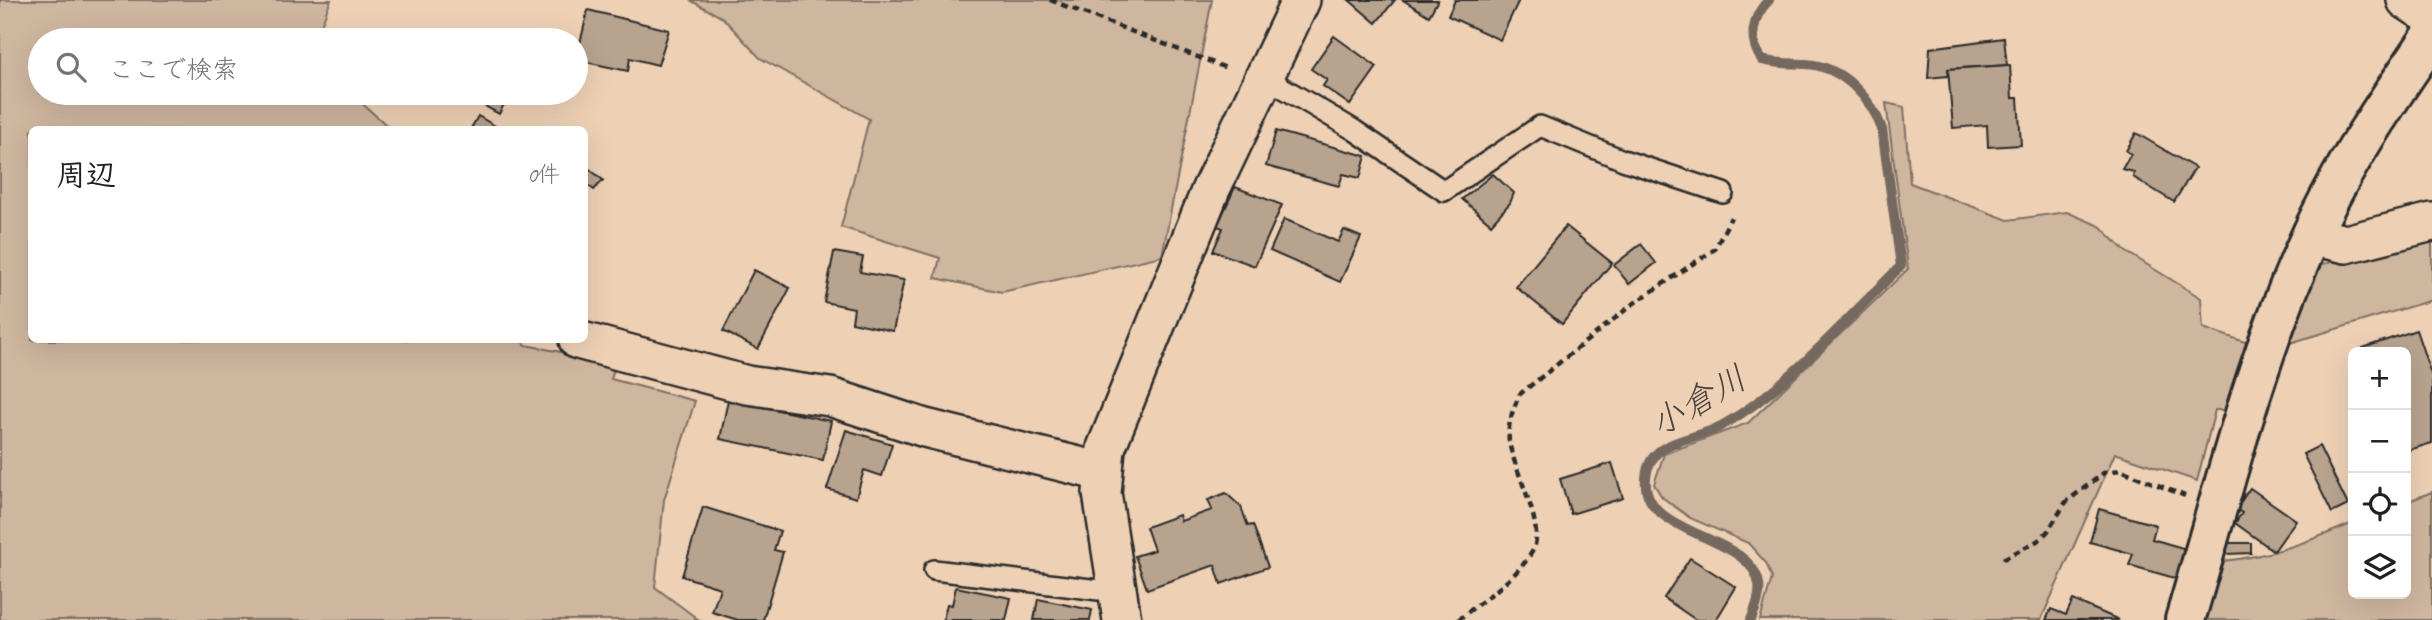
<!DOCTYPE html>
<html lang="ja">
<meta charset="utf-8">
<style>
body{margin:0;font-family:Caveat,"Klee One",sans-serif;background:#f2f2f2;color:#202124}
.controls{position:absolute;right:21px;bottom:21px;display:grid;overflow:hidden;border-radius:10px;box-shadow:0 7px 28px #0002}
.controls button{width:63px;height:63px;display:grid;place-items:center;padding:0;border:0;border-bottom:2px solid #e0e0e0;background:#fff;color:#202124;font:35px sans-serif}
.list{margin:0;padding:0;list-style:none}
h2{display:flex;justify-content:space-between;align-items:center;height:91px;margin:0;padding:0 28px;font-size:30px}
h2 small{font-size:23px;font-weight:400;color:#757577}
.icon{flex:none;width:38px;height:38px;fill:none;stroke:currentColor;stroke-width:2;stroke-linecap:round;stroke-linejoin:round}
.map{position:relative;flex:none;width:2432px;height:620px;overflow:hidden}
.search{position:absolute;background:#fff;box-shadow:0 7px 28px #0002;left:28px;top:28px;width:560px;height:77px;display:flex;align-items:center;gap:18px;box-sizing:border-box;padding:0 24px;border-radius:38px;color:#757577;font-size:26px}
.panel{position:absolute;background:#fff;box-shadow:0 7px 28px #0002;left:28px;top:126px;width:560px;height:217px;border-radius:10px}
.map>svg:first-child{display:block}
.green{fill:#cfb69f;stroke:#7d7065;stroke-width:2}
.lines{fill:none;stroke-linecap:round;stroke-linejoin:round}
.stream{stroke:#74685f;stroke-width:10}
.building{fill:#b8a38f;stroke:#2b2b2b;stroke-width:2}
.service-casing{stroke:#2b2b2b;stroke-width:24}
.minor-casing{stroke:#2b2b2b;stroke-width:42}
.tertiary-casing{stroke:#2b2b2b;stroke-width:44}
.path{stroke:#2b2b2b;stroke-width:4.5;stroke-dasharray:7 5;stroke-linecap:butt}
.service{stroke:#eed1b5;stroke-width:19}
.minor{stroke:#eed1b5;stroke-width:37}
.tertiary{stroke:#eed1b5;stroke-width:38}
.labels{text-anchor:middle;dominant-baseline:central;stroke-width:5;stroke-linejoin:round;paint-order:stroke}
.water-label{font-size:35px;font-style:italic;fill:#494440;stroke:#eed1b5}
</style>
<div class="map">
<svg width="2432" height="620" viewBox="0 0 2432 620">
<rect width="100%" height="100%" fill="#eed1b5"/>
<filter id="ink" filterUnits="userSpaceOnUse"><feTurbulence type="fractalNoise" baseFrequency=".0143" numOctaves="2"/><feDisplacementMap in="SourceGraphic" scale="14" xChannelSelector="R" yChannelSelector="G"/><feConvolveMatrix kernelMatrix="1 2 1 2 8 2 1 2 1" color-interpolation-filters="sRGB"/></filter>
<g filter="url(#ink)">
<g class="green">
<polygon points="0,0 331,0 315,40 40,40 40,93 350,93 391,129 32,130 32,340 522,340 526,345 616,363 611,379 695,401 664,500 655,587 699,620 0,620"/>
<polygon points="690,0 1212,0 1162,256 1002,292 935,278 940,258 841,227 869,119 760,58 723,18"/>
<polygon points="1886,103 1904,107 1910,183 2008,220 2067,212 2100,226 2125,251 2201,298 2203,328 2248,343 2226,410 2215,410 2197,481 2115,453 2041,620 1760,620 1772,578 1766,563 1748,543 1690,518 1662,497 1654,484 1664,454 1748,423 1908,269"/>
<polygon points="2432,236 2432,300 2290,343 2319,265"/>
<path d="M2432,492V620H2206L2222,561C2269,557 2310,541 2353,523V594H2406V502Z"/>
</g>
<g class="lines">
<path class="stream" d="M1751,620C1755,609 1761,596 1759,584C1751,533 1640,537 1646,478C1649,437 1695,442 1723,425C1789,387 1846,319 1901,266L1882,129C1871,98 1842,66 1806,64C1791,63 1777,64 1762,60C1748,41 1752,16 1769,0"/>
</g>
<g class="building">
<polygon points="1349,0 1395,0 1376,23"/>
<polygon points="1403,0 1438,0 1429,16"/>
<polygon points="1455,0 1519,0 1500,40 1448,16"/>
<polygon points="588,10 669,30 658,65 630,58 628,71 576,60"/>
<polygon points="1334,36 1377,67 1350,105 1323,86 1327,80 1311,69"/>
<polygon points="2004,38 2007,65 1948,69 1948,76 1928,78 1930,48"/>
<polygon points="2010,65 2012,98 2018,98 2021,145 1988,147 1987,125 1953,128 1948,69"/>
<polygon points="473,93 510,93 499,114 470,98"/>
<polygon points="478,116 502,130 470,130"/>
<polygon points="1276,131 1366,156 1360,178 1343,174 1339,186 1266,166"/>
<polygon points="2136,133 2195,168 2174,202 2133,177 2134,172 2122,169 2131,154 2126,151"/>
<polygon points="587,167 603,180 594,190 584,182"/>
<polygon points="1493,174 1514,193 1510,203 1491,224 1462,199"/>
<polygon points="1235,187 1282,205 1255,266 1213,251 1223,228 1217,226"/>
<polygon points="1284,219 1338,242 1344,230 1361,237 1340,282 1270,251"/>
<polygon points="1566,226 1612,263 1562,324 1516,287"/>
<polygon points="1641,244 1656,263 1629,284 1614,265"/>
<polygon points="834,252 863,257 860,272 904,280 893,331 852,322 854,308 824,302"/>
<polygon points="754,270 790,288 758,349 723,331"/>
<polygon points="2416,330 2432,377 2432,443 2406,451 2406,352 2364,352 2363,348"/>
<polygon points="728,400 831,421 823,460 720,439"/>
<polygon points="846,430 892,444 882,476 864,470 856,498 827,489"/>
<polygon points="2319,446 2348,505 2332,513 2303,454"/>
<polygon points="1612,463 1623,498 1571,514 1560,479"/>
<polygon points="2250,488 2296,520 2274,551 2235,523 2242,513 2236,509"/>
<polygon points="1226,493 1241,507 1248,526 1253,525 1268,567 1221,584 1215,565 1147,589 1135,556 1154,550 1146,527 1179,515 1181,521 1212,510 1208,500"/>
<polygon points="703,507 780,531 774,550 783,552 763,620 738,620 712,612 720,588 682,576"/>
<polygon points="2099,509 2156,525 2152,539 2186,549 2178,579 2129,565 2133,554 2090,542"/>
<polygon points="2227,543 2251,543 2251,553 2227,554"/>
<polygon points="1690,558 1736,587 1716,620 1696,620 1664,598"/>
<polygon points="956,587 1011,598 1006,620 943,620 947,604 952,605"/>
<polygon points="1038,599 1092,610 1090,620 1034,620"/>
<polygon points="2073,600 2119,620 2046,620 2051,609 2066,615"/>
</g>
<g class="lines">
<g class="service-casing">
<g id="service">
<polyline points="1263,76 1354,130 1444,191 1540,126 1623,160 1723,193"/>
<polyline points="934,570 1099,590 1116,588"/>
</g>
</g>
<g class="minor-casing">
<g id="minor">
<polyline points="2406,0 2432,17"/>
<polyline points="2311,236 2346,244 2432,222"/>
<polyline points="578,340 747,385 830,397 925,428 1102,472"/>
<polyline points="1122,620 1102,493 1106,448 1211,189 1301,0"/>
</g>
</g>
<g class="tertiary-casing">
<path id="tertiary" d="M2185,620C2223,492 2255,358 2311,236C2343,165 2388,100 2432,36"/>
</g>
<g class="path">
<polyline points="1050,0 1229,69"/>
<polyline points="2003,559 2039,540 2048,531 2066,502 2105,472 2121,470 2185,496"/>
<path d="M1458,620C1482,600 1518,578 1533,550C1546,525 1513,469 1509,441C1507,424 1513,409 1520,394L1633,304L1715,249L1731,217"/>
</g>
<use href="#service" class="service"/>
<use href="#minor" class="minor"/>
<use href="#tertiary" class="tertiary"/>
</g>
</g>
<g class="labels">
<g class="water-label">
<text transform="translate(1698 401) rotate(-30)">小倉川</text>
</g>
</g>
</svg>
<div class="controls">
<button>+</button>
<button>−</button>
<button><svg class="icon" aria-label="locate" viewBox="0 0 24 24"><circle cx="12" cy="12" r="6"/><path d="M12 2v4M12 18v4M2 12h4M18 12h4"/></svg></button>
<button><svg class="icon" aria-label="layers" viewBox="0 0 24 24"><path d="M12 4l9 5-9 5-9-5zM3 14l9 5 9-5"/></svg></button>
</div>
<div class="search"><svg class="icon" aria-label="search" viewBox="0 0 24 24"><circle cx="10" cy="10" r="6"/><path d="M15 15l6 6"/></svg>ここで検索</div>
<section class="panel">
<h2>周辺<small>0件</small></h2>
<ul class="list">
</ul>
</section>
</div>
